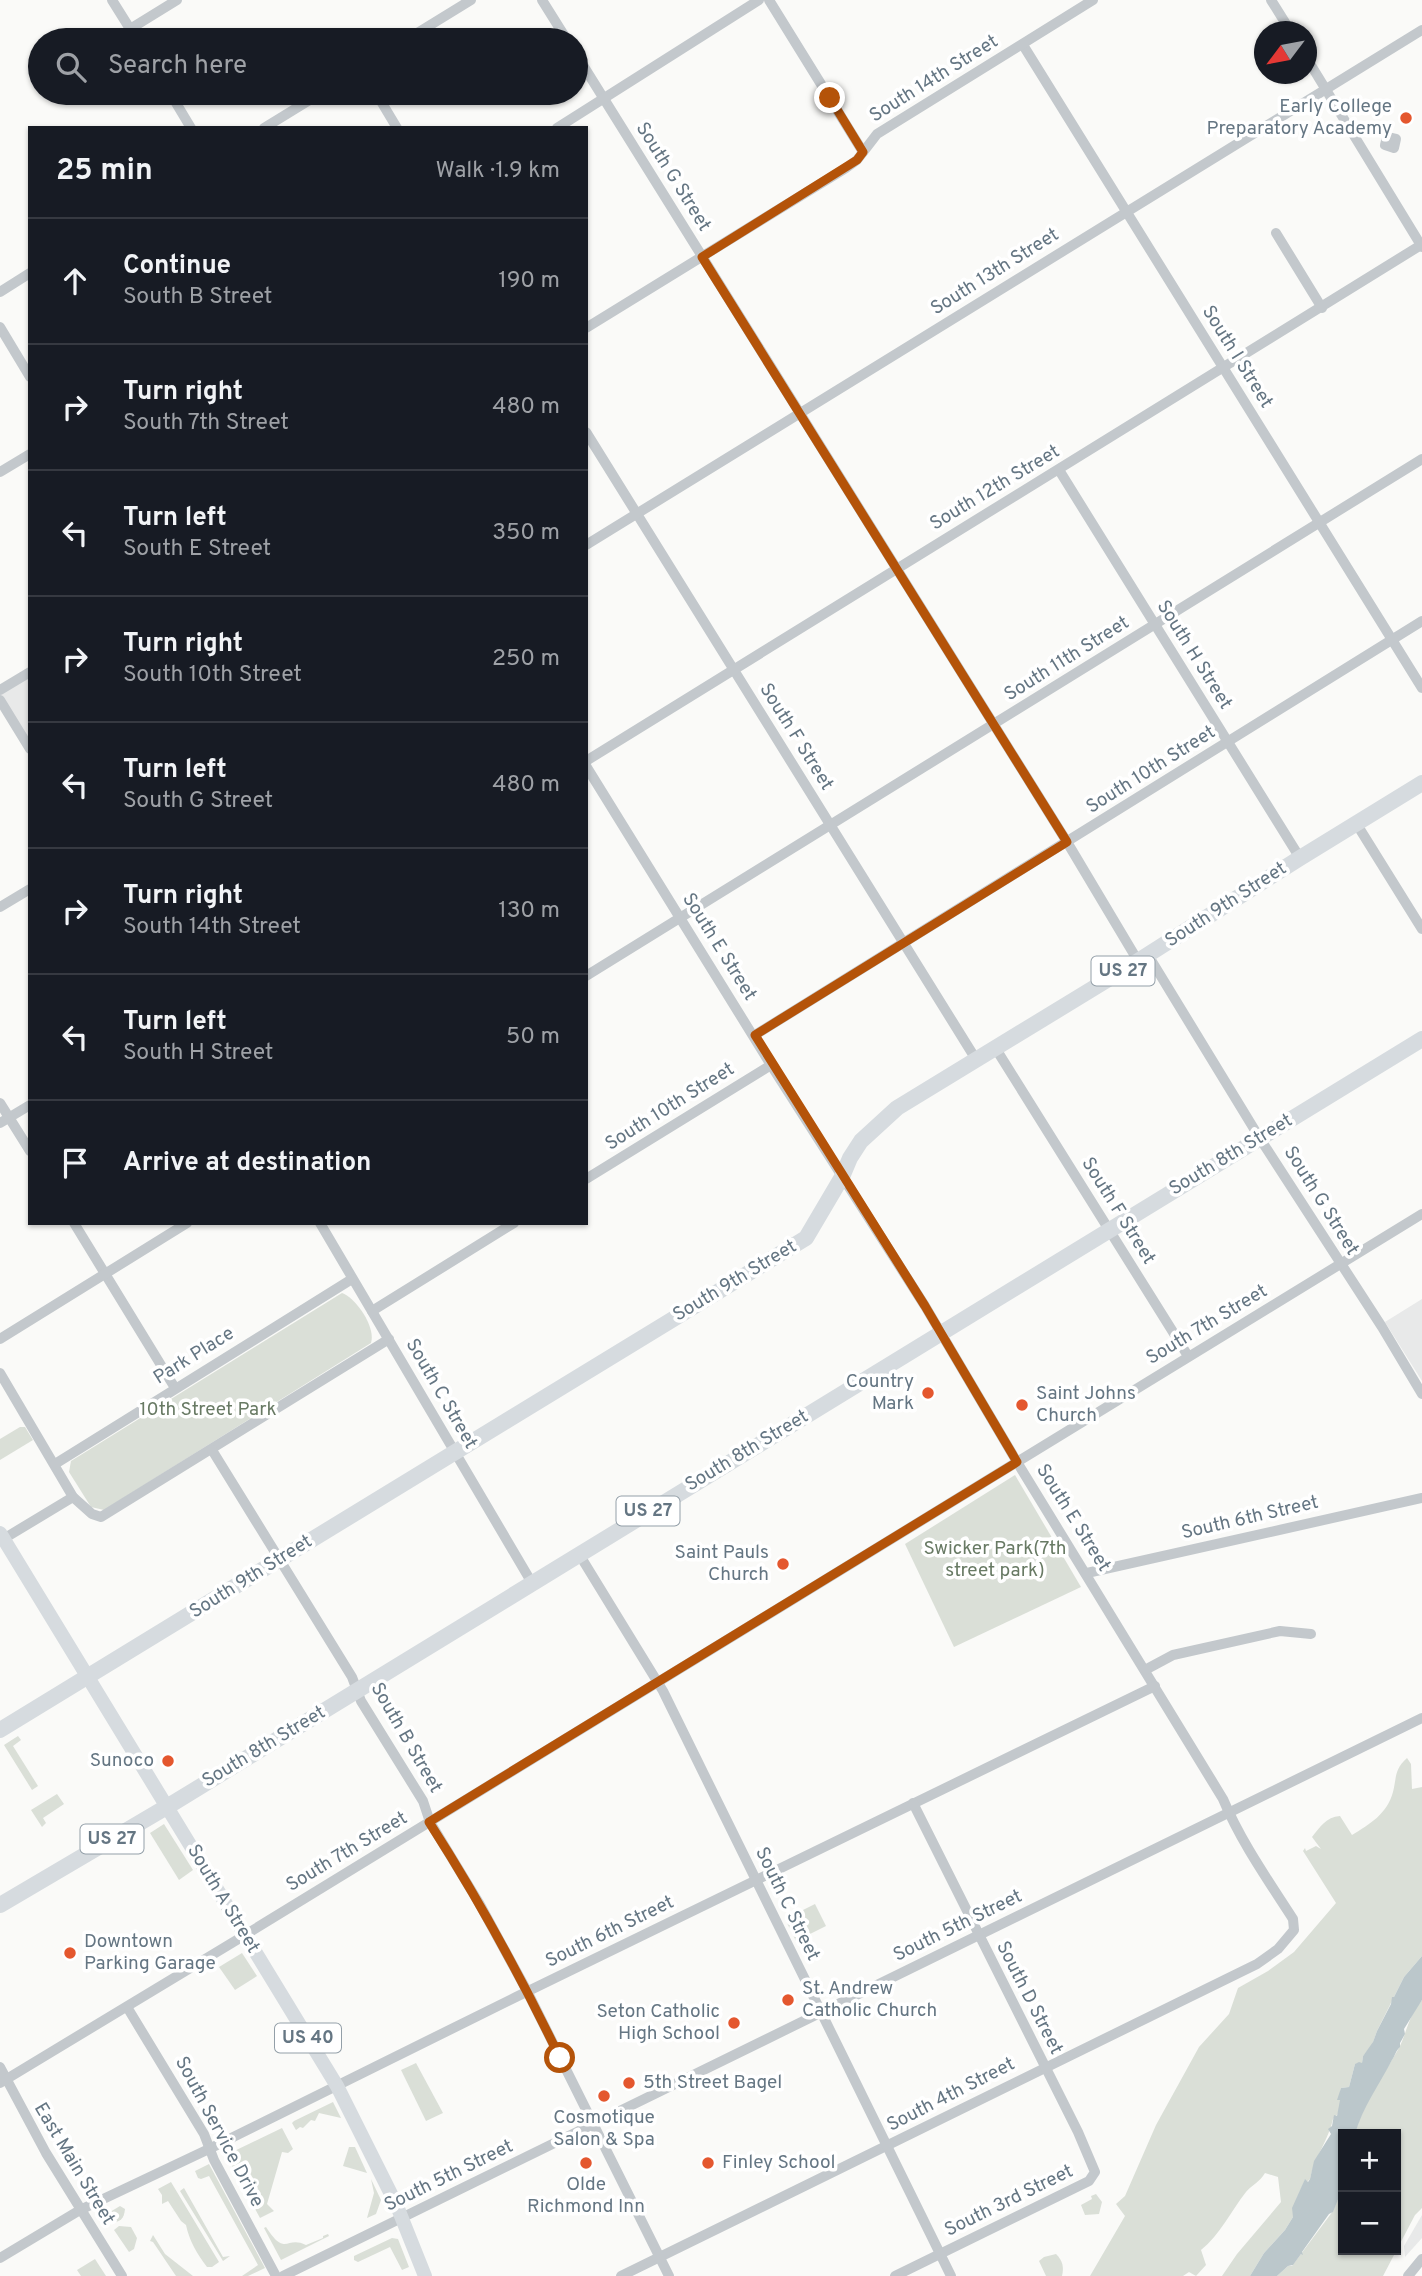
<!DOCTYPE html>
<meta charset="utf-8">
<style>
body{margin:0;font-family:Overpass,sans-serif;background:#242831;color:#f1f3f6}
.controls{position:absolute;right:21px;bottom:21px;display:grid;overflow:hidden;border-radius:0px;box-shadow:0 2px 5px #0004}
.controls button{width:63px;height:63px;display:grid;place-items:center;padding:0;border:0;border-bottom:2px solid #363941;background:#171b24;color:#f1f3f6;font:35px sans-serif}
.compass{position:absolute;left:1254px;top:21px;width:63px;height:63px;border-radius:50%;background:#171b24;box-shadow:0 2px 5px #0004;rotate:238deg}
.stop{position:absolute;width:21px;height:21px;margin:-16px;border:5px solid #b45309;border-radius:50%;background:#fff}
.stop.end{background:#b45309;border-color:#fff;box-shadow:0 2px 7px #0008}
.list{margin:0;padding:0;list-style:none}
h2{display:flex;justify-content:space-between;align-items:center;height:91px;margin:0;padding:0 28px;font-size:30px}
h2 small{font-size:23px;font-weight:400;color:#9ea1a6}
.list li{display:grid;grid-template-columns:46px 1fr auto;gap:21px;align-items:center;box-sizing:border-box;height:126px;padding:0 28px;border-top:2px solid #363941}
.list b{display:block;font-size:26px;white-space:nowrap}
.list p{margin:0;font-size:23px;white-space:nowrap;color:#9ea1a6}
.list em{font-size:23px;font-style:normal;color:#9ea1a6}
.icon{flex:none;width:38px;height:38px;fill:none;stroke:currentColor;stroke-width:2;stroke-linecap:round;stroke-linejoin:round}
.map{position:relative;flex:none;width:1422px;height:2276px;overflow:hidden}
.search{position:absolute;background:#171b24;box-shadow:0 2px 5px #0004;left:28px;top:28px;width:560px;height:77px;display:flex;align-items:center;gap:18px;box-sizing:border-box;padding:0 24px;border-radius:38px;color:#9ea1a6;font-size:26px}
.panel{position:absolute;background:#171b24;box-shadow:0 2px 5px #0004;left:28px;top:126px;width:560px;height:1099px;border-radius:0px}
.map>svg:first-child{display:block}
.built{fill:#e8e9e9}
.green{fill:#dadfd7}
.water{fill:#bbc7cb}
.lines{fill:none;stroke-linecap:round;stroke-linejoin:round}
.minor{stroke:#c3c8cc;stroke-width:10}
.major{stroke:#d6dbdf;stroke-width:14}
.highway{stroke:#d6dbdf;stroke-width:16}
.route{stroke:#b45309;stroke-width:9}
.poi-dot{fill:#e4572e;stroke:#fff;stroke-width:2.5}
.labels{text-anchor:middle;dominant-baseline:central;stroke-width:7;stroke-linejoin:round;paint-order:stroke}
.shield{fill:#fff;stroke:#939fa8;stroke-width:2}
.shield-label{font-size:18px;font-weight:bold;fill:#657683}
.street-label{font-size:19px;fill:#657683;stroke:#fff}
.poi-label{font-size:19px;fill:#657683;stroke:#fff;text-anchor:end}
.park-label{font-size:19px;fill:#687a64;stroke:#fff}
</style>
<div class="map">
<svg width="1422" height="2276" viewBox="0 0 1422 2276">
<rect width="100%" height="100%" fill="#fafaf8"/>
<g class="built">
<polygon points="30,672 30,749 0,700 0,690"/>
<polygon points="1422,1299 1422,1381 1385,1322"/>
<polygon points="1422,2215 1422,2238 1405,2257 1404,2246"/>
</g>
<g class="green">
<path d="M342,1293C356,1298 376,1327 371,1343L104,1510L91,1507L69,1472L71,1461Z"/>
<polygon points="20,1427 25,1427 33,1440 0,1460 0,1439"/>
<polygon points="1015,1475 1081,1587 954,1647 905,1544"/>
<polygon points="18,1736 21,1740 13,1746 38,1786 32,1790 4,1745"/>
<path d="M1407,1758L1411,1764L1412,1789L1422,1787V1956L1404,1977L1377,2031L1372,2045L1363,2056L1362,2063L1355,2064L1349,2087L1341,2088C1338,2099 1344,2111 1333,2119C1329,2139 1314,2158 1310,2179L1307,2182L1305,2180L1297,2198L1293,2217L1285,2230L1264,2253L1250,2276H1222L1237,2254L1281,2202L1278,2177L1265,2173C1260,2182 1252,2185 1246,2192C1231,2211 1220,2235 1201,2250L1206,2265L1196,2276L1189,2272L1183,2276H1090L1125,2216L1116,2204L1125,2196L1156,2125L1199,2047L1229,2014L1238,1988L1268,1971L1294,1952L1336,1903L1303,1851L1305,1848L1306,1851L1316,1846L1321,1849L1312,1837C1320,1827 1326,1817 1340,1816L1352,1835C1370,1824 1387,1814 1393,1792C1397,1776 1394,1770 1407,1758Z"/>
<polygon points="57,1794 64,1804 43,1818 46,1823 42,1827 31,1810"/>
<polygon points="164,1824 193,1870 179,1880 150,1833"/>
<polygon points="815,1904 826,1926 796,1941 785,1919"/>
<polygon points="242,1953 257,1976 235,1990 219,1967"/>
<path d="M1422,2000V2208L1415,2215L1383,2276H1277L1288,2266H1292L1333,2211L1343,2187V2250H1396V2134H1355C1363,2103 1383,2076 1399,2048C1407,2032 1408,2017 1422,2000Z"/>
<polygon points="416,2063 443,2113 426,2121 401,2070"/>
<polygon points="333,2102 341,2118 319,2113 315,2121 311,2120 303,2128 300,2127 296,2130 292,2123 294,2121"/>
<polygon points="282,2128 293,2149 288,2153 282,2152 267,2204 274,2211 260,2218 226,2155"/>
<polygon points="349,2147 355,2147 367,2173 343,2166"/>
<polygon points="209,2164 265,2268 248,2276 242,2276 258,2265 209,2176 201,2179 198,2178 195,2171"/>
<polygon points="371,2179 381,2200 376,2214 367,2218 374,2193"/>
<path d="M171,2182L219,2262L212,2267H207C197,2254 189,2240 186,2225L181,2221L168,2201L162,2204V2195L158,2189Z"/>
<polygon points="184,2188 223,2257 230,2256 223,2261 180,2191"/>
<polygon points="1096,2194 1102,2202 1099,2214 1085,2215 1081,2205 1092,2199 1091,2196"/>
<path d="M120,2206L125,2209C124,2220 119,2223 109,2222L105,2215Z"/>
<polygon points="119,2226 131,2227 137,2238 134,2249 129,2252 114,2230"/>
<path d="M266,2227C286,2258 286,2235 306,2245L323,2238V2236L328,2234L329,2236L281,2260L264,2228Z"/>
<polygon points="153,2235 165,2254 193,2276 176,2276 153,2242 150,2241"/>
<polygon points="392,2238 398,2239 409,2267 402,2270 390,2247 358,2262 354,2260 354,2256"/>
<path d="M1056,2254C1063,2261 1064,2267 1062,2276H1046L1039,2261L1044,2257Z"/>
<polygon points="95,2259 106,2276 81,2276 77,2270"/>
</g>
<path class="water" d="M1422,1956V2000L1404,2029L1405,2034L1400,2043V2047C1395,2052 1396,2054 1392,2060C1378,2087 1363,2106 1355,2134H1343V2187L1333,2212L1329,2214L1302,2252L1303,2255L1301,2254L1293,2265L1288,2266L1277,2276H1250L1264,2253L1285,2230L1293,2217L1292,2208L1305,2179L1308,2182L1310,2179L1314,2161L1331,2134L1328,2129L1332,2126L1334,2115L1337,2116L1340,2100H1337L1341,2088L1349,2087L1355,2064L1359,2062L1362,2063L1363,2056L1373,2042L1377,2031L1391,2004L1392,1997H1394L1404,1977Z"/>
<g class="lines">
<g class="minor">
<polyline points="112,0 137,40"/>
<polyline points="542,0 567,40"/>
<polyline points="769,0 863,152"/>
<polyline points="1271,0 1291,32"/>
<polyline points="130,29 177,0"/>
<polyline points="406,40 471,0"/>
<polyline points="1023,45 1422,688"/>
<polyline points="576,54 1067,842 1138,961"/>
<polyline points="1306,57 1422,247"/>
<polyline points="170,93 191,128"/>
<polyline points="376,93 397,128"/>
<polyline points="264,128 321,93"/>
<polyline points="557,128 759,0"/>
<polygon points="1387,137 1396,139 1394,148 1385,145"/>
<polyline points="1276,233 1322,308"/>
<polyline points="0,292 30,273"/>
<polyline points="0,327 30,377"/>
<polyline points="586,328 846,168 857,160 877,134 1093,0"/>
<polyline points="586,432 977,1061"/>
<polyline points="1059,470 1300,858"/>
<polyline points="0,472 30,454"/>
<polyline points="586,545 1422,30"/>
<polyline points="0,690 30,672"/>
<polyline points="0,700 30,749"/>
<polyline points="586,761 1421,245"/>
<path d="M586,766L771,1065L925,1306L1017,1462L1223,1799C1241,1842 1268,1880 1293,1919L1294,1930L1278,1949L1257,1964L621,2276"/>
<polyline points="1356,823 1422,929"/>
<polyline points="0,907 30,889"/>
<polyline points="1148,955 1259,1137 1382,1327 1422,1394"/>
<polyline points="586,976 1422,459"/>
<polyline points="755,1035 1422,621"/>
<polyline points="996,1049 1188,1356"/>
<polyline points="0,1103 30,1151"/>
<polyline points="0,1123 30,1105"/>
<polyline points="586,1179 771,1065"/>
<polyline points="74,1223 175,1388"/>
<polyline points="320,1223 532,1583"/>
<polyline points="372,1311 514,1223"/>
<polyline points="0,1339 187,1223"/>
<polyline points="0,1373 73,1497 92,1514 101,1517 389,1339"/>
<polyline points="212,1450 352,1677 361,1701 423,1801 430,1822 479,1903 527,1991 669,2276"/>
<polyline points="55,1464 352,1279"/>
<polyline points="0,1541 73,1497"/>
<polyline points="579,1554 663,1691 951,2276"/>
<polyline points="1087,1573 1422,1498"/>
<polyline points="1145,1670 1173,1655 1280,1631 1311,1634"/>
<polyline points="127,2007 204,2134 214,2160 276,2276"/>
<polyline points="0,2067 46,2153 122,2276"/>
<polyline points="0,2083 245,1935 1422,1214"/>
<polyline points="0,2258 80,2210 211,2148 516,1997 1155,1686"/>
<polyline points="283,2276 1422,1718"/>
<polyline points="895,2276 1089,2181 1095,2172 1078,2132 913,1803"/>
<polyline points="1408,2276 1422,2259"/>
</g>
<polyline class="major" points="0,1533 337,2086 397,2206 425,2276"/>
<g class="highway">
<polyline points="0,1730 806,1238 842,1177 850,1158 861,1141 897,1108 1138,961 1300,858 1422,783"/>
<polyline points="0,1905 175,1802 1422,1039"/>
</g>
</g>
<g class="lines">
<path class="route" d="M560,2058C521,1977 478,1898 429,1822L1017,1462L925,1306L755,1035L1067,842L702,257L857,160L863,152L830,98"/>
</g>
<g class="poi-dot">
<circle cx="1406" cy="118" r="7"/>
<circle cx="928" cy="1393" r="7"/>
<circle cx="1022" cy="1405" r="7"/>
<circle cx="783" cy="1564" r="7"/>
<circle cx="168" cy="1761" r="7"/>
<circle cx="70" cy="1953" r="7"/>
<circle cx="788" cy="2000" r="7"/>
<circle cx="734" cy="2023" r="7"/>
<circle cx="629" cy="2083" r="7"/>
<circle cx="604" cy="2096" r="7"/>
<circle cx="586" cy="2163" r="7"/>
<circle cx="708" cy="2163" r="7"/>
</g>
<g class="labels">
<g class="shield">
<rect x="1091.5" y="956.5" width="63" height="29" rx="5"/>
<rect x="616.5" y="1496.5" width="63" height="29" rx="5"/>
<rect x="80.5" y="1824.5" width="63" height="29" rx="5"/>
<rect x="275" y="2023.5" width="66" height="29" rx="5"/>
</g>
<g class="shield-label">
<text x="1123" y="971">US 27</text>
<text x="648" y="1511">US 27</text>
<text x="112" y="1839">US 27</text>
<text x="308" y="2038">US 40</text>
</g>
<g class="street-label">
<text transform="translate(934 79) rotate(-32)">South 14th Street</text>
<text transform="translate(673 177) rotate(58)">South G Street</text>
<text transform="translate(995 272) rotate(-32)">South 13th Street</text>
<text transform="translate(1237 357) rotate(58)">South I Street</text>
<text transform="translate(995 488) rotate(-31)">South 12th Street</text>
<text transform="translate(1194 655) rotate(58)">South H Street</text>
<text transform="translate(1067 659) rotate(-32)">South 11th Street</text>
<text transform="translate(796 737) rotate(58)">South F Street</text>
<text transform="translate(1151 770) rotate(-32)">South 10th Street</text>
<text transform="translate(1226 905) rotate(-33)">South 9th Street</text>
<text transform="translate(719 947) rotate(58)">South E Street</text>
<text transform="translate(670 1107) rotate(-32)">South 10th Street</text>
<text transform="translate(1231 1155) rotate(-31)">South 8th Street</text>
<text transform="translate(1321 1201) rotate(58)">South G Street</text>
<text transform="translate(1118 1211) rotate(58)">South F Street</text>
<text transform="translate(735 1281) rotate(-31)">South 9th Street</text>
<text transform="translate(1207 1325) rotate(-31)">South 7th Street</text>
<text transform="translate(194 1356) rotate(-32)">Park Place</text>
<text transform="translate(441 1394) rotate(60)">South C Street</text>
<text transform="translate(747 1451) rotate(-31)">South 8th Street</text>
<text transform="translate(1073 1518) rotate(58)">South E Street</text>
<text transform="translate(1250 1518) rotate(-13)">South 6th Street</text>
<text transform="translate(251 1577) rotate(-32)">South 9th Street</text>
<text transform="translate(406 1738) rotate(60)">South B Street</text>
<text transform="translate(264 1747) rotate(-31)">South 8th Street</text>
<text transform="translate(347 1852) rotate(-31)">South 7th Street</text>
<text transform="translate(223 1899) rotate(59)">South A Street</text>
<text transform="translate(787 1904) rotate(64)">South C Street</text>
<text transform="translate(958 1926) rotate(-26)">South 5th Street</text>
<text transform="translate(610 1932) rotate(-26)">South 6th Street</text>
<text transform="translate(1029 1998) rotate(63)">South D Street</text>
<text transform="translate(951 2095) rotate(-27)">South 4th Street</text>
<text transform="translate(219 2132) rotate(62)">South Service Drive</text>
<text transform="translate(74 2164) rotate(59)">East Main Street</text>
<text transform="translate(449 2176) rotate(-26)">South 5th Street</text>
<text transform="translate(1009 2201) rotate(-26)">South 3rd Street</text>
</g>
<g class="poi-label">
<text x="1392" y="107">Early College<tspan x="1392" dy="22">Preparatory Academy</tspan></text>
<text x="914" y="1382">Country<tspan x="914" dy="22">Mark</tspan></text>
<text x="1036" y="1394" text-anchor="start">Saint Johns<tspan x="1036" dy="22">Church</tspan></text>
<text x="769" y="1553">Saint Pauls<tspan x="769" dy="22">Church</tspan></text>
<text x="154" y="1761">Sunoco</text>
<text x="84" y="1942" text-anchor="start">Downtown<tspan x="84" dy="22">Parking Garage</tspan></text>
<text x="802" y="1989" text-anchor="start">St. Andrew<tspan x="802" dy="22">Catholic Church</tspan></text>
<text x="720" y="2012">Seton Catholic<tspan x="720" dy="22">High School</tspan></text>
<text x="643" y="2083" text-anchor="start">5th Street Bagel</text>
<text x="604" y="2118" text-anchor="middle">Cosmotique<tspan x="604" dy="22">Salon &amp; Spa</tspan></text>
<text x="722" y="2163" text-anchor="start">Finley School</text>
<text x="586" y="2185" text-anchor="middle">Olde<tspan x="586" dy="22">Richmond Inn</tspan></text>
</g>
<g class="park-label">
<text x="208" y="1410">10th Street Park</text>
<text x="995" y="1549">Swicker Park(7th<tspan x="995" dy="22">street park)</tspan></text>
</g>
</g>
</svg>
<div class="controls">
<button>+</button>
<button>−</button>
</div>
<svg class="compass" viewBox="-18 -18 36 36"><path d="M0-13l5 13h-10z" fill="#e53935"/><path d="M0 13l5-13h-10z" fill="#9ea1a6"/></svg>
<div class="stop" style="left:560px;top:2058px"></div>
<div class="stop end" style="left:830px;top:98px"></div>
<div class="search"><svg class="icon" aria-label="search" viewBox="0 0 24 24"><circle cx="10" cy="10" r="6"/><path d="M15 15l6 6"/></svg>Search here</div>
<section class="panel">
<h2>25 min<small>Walk · 1.9 km</small></h2>
<ul class="list">
<li><svg class="icon" aria-label="ahead" viewBox="0 0 24 24"><path d="M12 20V5M6 11l6-6 6 6"/></svg><div><b>Continue</b><p>South B Street</p></div><em>190 m</em></li>
<li><svg class="icon" aria-label="right" viewBox="0 0 24 24"><path d="M7 20v-9h11M14 6l5 5-5 5"/></svg><div><b>Turn right</b><p>South 7th Street</p></div><em>480 m</em></li>
<li><svg class="icon" aria-label="left" viewBox="0 0 24 24"><path d="M17 20v-9H6M10 6l-5 5 5 5"/></svg><div><b>Turn left</b><p>South E Street</p></div><em>350 m</em></li>
<li><svg class="icon" aria-label="right" viewBox="0 0 24 24"><path d="M7 20v-9h11M14 6l5 5-5 5"/></svg><div><b>Turn right</b><p>South 10th Street</p></div><em>250 m</em></li>
<li><svg class="icon" aria-label="left" viewBox="0 0 24 24"><path d="M17 20v-9H6M10 6l-5 5 5 5"/></svg><div><b>Turn left</b><p>South G Street</p></div><em>480 m</em></li>
<li><svg class="icon" aria-label="right" viewBox="0 0 24 24"><path d="M7 20v-9h11M14 6l5 5-5 5"/></svg><div><b>Turn right</b><p>South 14th Street</p></div><em>130 m</em></li>
<li><svg class="icon" aria-label="left" viewBox="0 0 24 24"><path d="M17 20v-9H6M10 6l-5 5 5 5"/></svg><div><b>Turn left</b><p>South H Street</p></div><em>50 m</em></li>
<li><svg class="icon" aria-label="arrive" viewBox="0 0 24 24"><path d="M6 21V4h12l-3 4 3 4H6"/></svg><div><b>Arrive at destination</b></div></li>
</ul>
</section>
</div>
